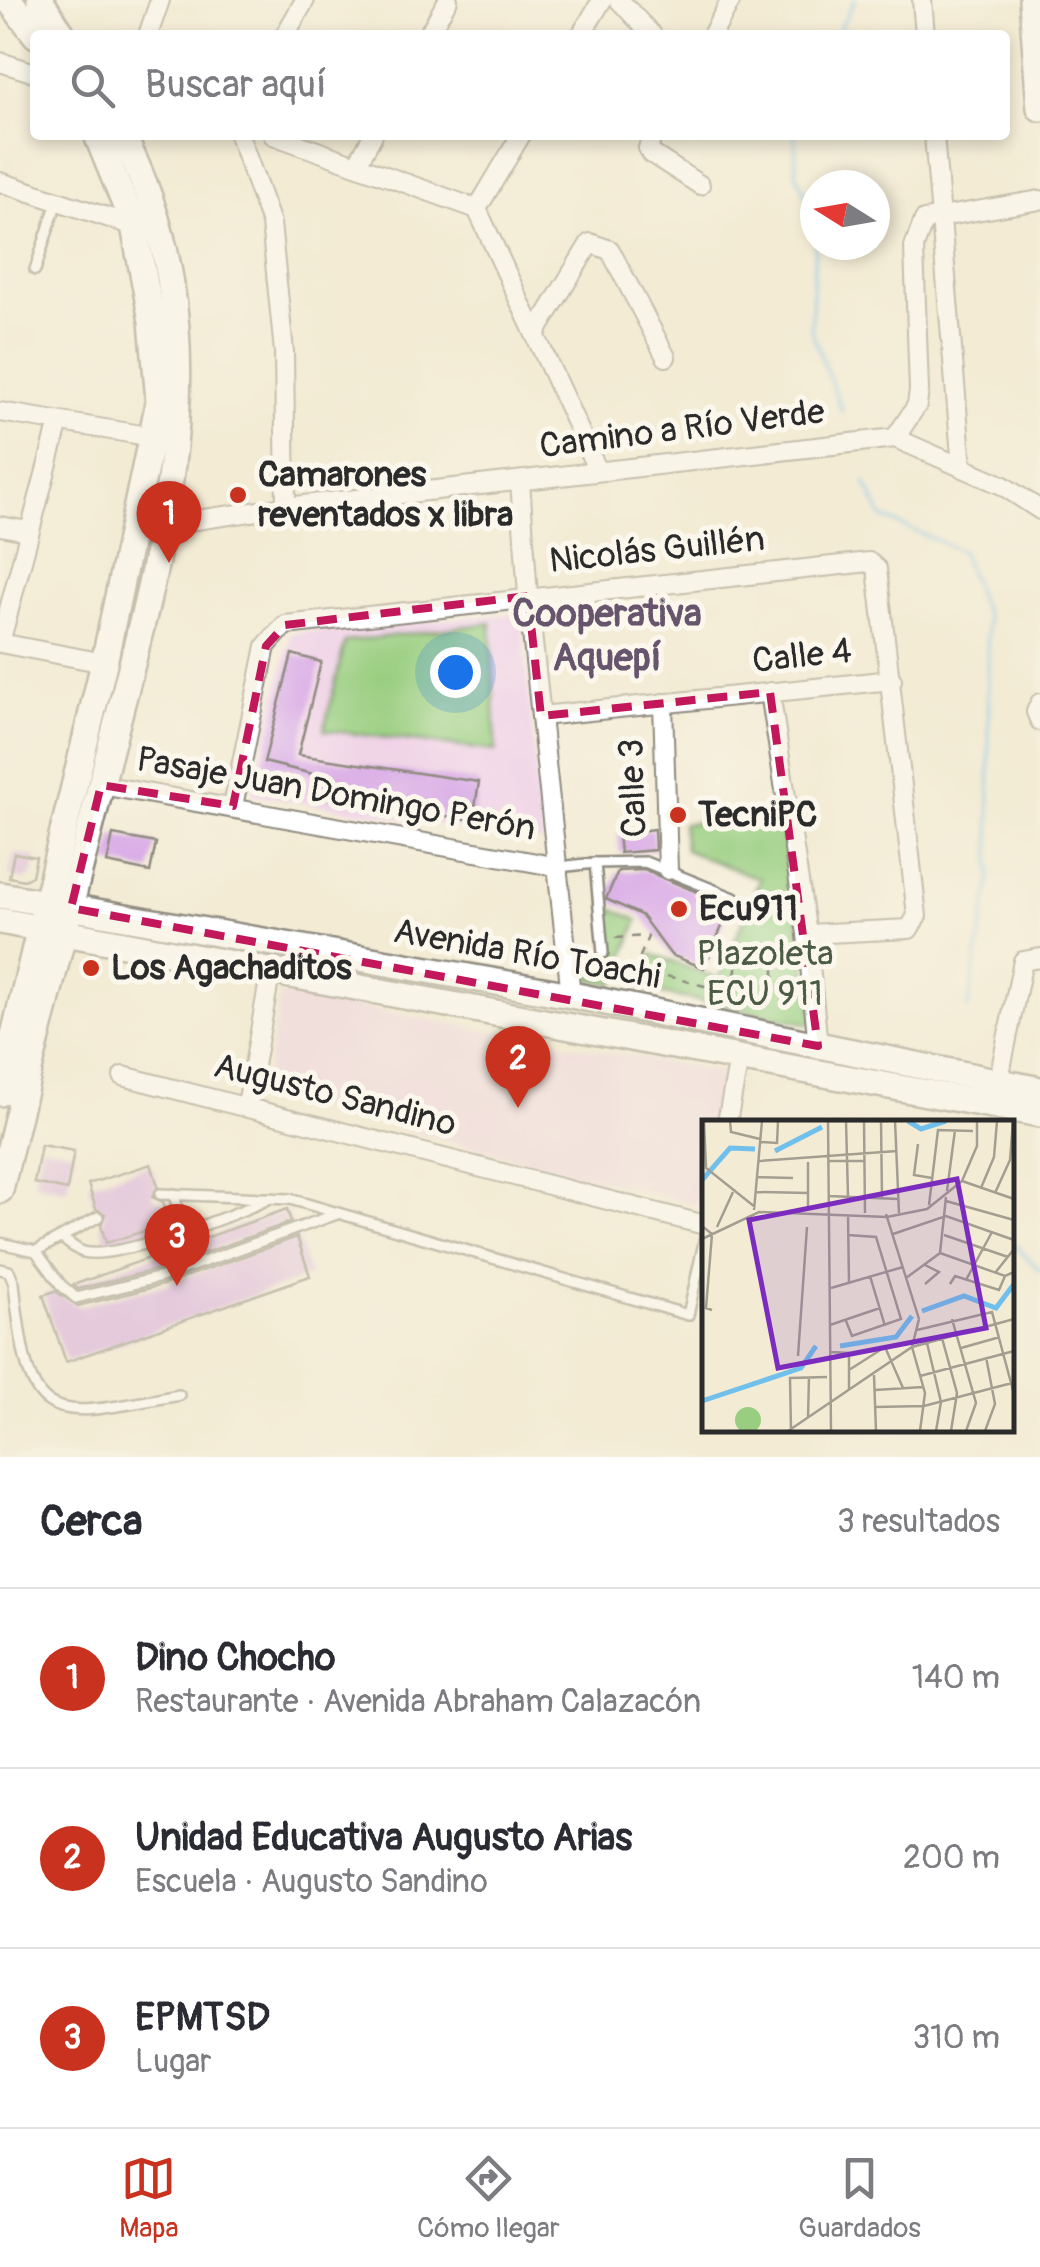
<!DOCTYPE html>
<html lang="es">
<meta charset="utf-8">
<style>
body{margin:0;font-family:Pangolin,sans-serif;background:#f2f2f3;color:#2b2b33}
.compass{position:absolute;left:800px;top:170px;width:90px;height:90px;border-radius:50%;background:#fff;box-shadow:0 5px 15px #0003;rotate:281deg}
.you{position:absolute;left:455px;top:672px;width:35px;height:35px;margin:-25px;border:8px solid #fff;border-radius:50%;background:#1a73e8;box-shadow:0 0 0 15px #1a73e833}
.badge{display:grid;place-items:center;width:65px;height:65px;border-radius:50%;background:#c8321e;color:#fff;font-size:32px;font-weight:700}
.pin{position:absolute;translate:-50% -82px;filter:drop-shadow(0 2px 5px #0008)}
.pin::after{content:'';position:absolute;top:52px;width:35px;height:30px;background:inherit;clip-path:polygon(0 0,100% 0,50% 100%)}
.list{margin:0;padding:0;list-style:none}
h2{display:flex;justify-content:space-between;align-items:center;height:130px;margin:0;padding:0 40px;font-size:42px}
h2 small{font-size:32px;font-weight:400;color:#7c7c81}
.list li{display:grid;grid-template-columns:65px 1fr auto;gap:30px;align-items:center;box-sizing:border-box;height:180px;padding:0 40px;border-top:2px solid #e1e1e2}
.list b{display:block;font-size:38px;white-space:nowrap}
.list p{margin:0;font-size:32px;white-space:nowrap;color:#7c7c81}
.list em{font-size:32px;font-style:normal;color:#7c7c81}
.icon{flex:none;width:55px;height:55px;fill:none;stroke:currentColor;stroke-width:2;stroke-linecap:round;stroke-linejoin:round}
.map{position:relative;flex:none;width:1040px;height:1457px;overflow:hidden}
.search{position:absolute;background:#fff;box-shadow:0 5px 15px #0003;left:30px;right:30px;top:30px;height:110px;display:flex;align-items:center;gap:25px;box-sizing:border-box;padding:0 35px;border-radius:10px;color:#7c7c81;font-size:38px}
.sheet{height:670px;background:#fff}
nav{display:flex;justify-content:space-around;align-items:center;box-sizing:border-box;height:140px;border-top:2px solid #e1e1e2;background:#fff;font-size:28px;color:#7c7c81}
nav a{display:grid;justify-items:center;gap:5px}
nav .on{color:#c8321e}
.map>svg:first-child{display:block}
.built{fill:#efd0e6}
.green{fill:#99ce80;stroke:#627c56;stroke-width:2.5}
.lines{fill:none;stroke-linecap:round;stroke-linejoin:round}
.stream{stroke:#71c0ec;stroke-width:4}
.building{fill:#d5a3e6}
.lane-casing{stroke:#8f8b80;stroke-width:14}
.street-casing{stroke:#8f8b80;stroke-width:22}
.secondary-casing{stroke:#8f8b80;stroke-width:30}
.path{stroke:#8f8b80;stroke-width:2.5;stroke-dasharray:8 8;stroke-linecap:butt}
.lane{stroke:#fff;stroke-width:9}
.street{stroke:#fff;stroke-width:18}
.secondary{stroke:#fff;stroke-width:25}
.marked{fill:none;stroke:#c2185b;stroke-width:8;stroke-dasharray:20 12;stroke-linejoin:round}
.poi-dot{fill:#c8321e;stroke:#fbf7ec;stroke-width:4}
.labels{text-anchor:middle;dominant-baseline:central;stroke-width:10;stroke-linejoin:round;paint-order:stroke}
.street-label{font-size:35px;fill:#2b2b2b;stroke:#fbf7ec}
.poi-label{font-size:35px;font-weight:bold;fill:#2b2b2b;stroke:#fbf7ec;text-anchor:start}
.park-label{font-size:35px;fill:#4c5c44;stroke:#fbf7ec}
.neighbourhood-label{font-size:38px;font-weight:bold;fill:#66556c;stroke:#fbf7ec}
.inset-river{fill:none;stroke:#71c0ec;stroke-width:5}
.inset-road{fill:none;stroke:#a39e90;stroke-width:2.5}
.view{fill:#7b2cbf;fill-opacity:0.15;stroke:#7b2cbf;stroke-width:5}
.inset-edge{fill:none;stroke:#2b2b2b;stroke-width:5}
</style>
<div class="map">
<svg width="1040" height="1457" viewBox="0 0 1040 1457">
<rect width="100%" height="100%" fill="#fbf7ec"/>
<filter id="ink" filterUnits="userSpaceOnUse"><feTurbulence type="fractalNoise" baseFrequency=".01" numOctaves="2"/><feDisplacementMap in="SourceGraphic" scale="20" xChannelSelector="R" yChannelSelector="G"/><feConvolveMatrix kernelMatrix="1 2 1 2 8 2 1 2 1" color-interpolation-filters="sRGB"/></filter>
<filter id="wash" filterUnits="userSpaceOnUse"><feTurbulence type="fractalNoise" baseFrequency=".0048" numOctaves="4" result="noise"/><feDisplacementMap in="SourceGraphic" scale="40" xChannelSelector="R" yChannelSelector="G"/><feGaussianBlur stdDeviation="2.25" result="paint"/><feColorMatrix in="noise" values="0 0 0 0 0 0 0 0 0 0 0 0 0 0 0 0 0 1.4 0 .05"/><feComposite in="paint" operator="in"/></filter>
<g filter="url(#wash)">
<rect width="100%" height="100%" fill="#f3ebd4"/>
<g class="built">
<polygon points="521,613 543,842 251,794 291,633"/>
<polygon points="281,993 724,1073 714,1122 705,1122 705,1162 696,1205 263,1093"/>
</g>
<g class="green">
<polygon points="144,535 153,537 93,783 62,884"/>
<polygon points="491,623 496,751 324,730 345,642"/>
<polygon points="782,815 815,1025 640,989 652,954 719,979 760,879 685,850 682,824"/>
<polygon points="605,905 638,920 614,984 592,980 592,963 610,960"/>
</g>
<g class="lines">
<g class="stream">
<polyline points="836,35 855,0"/>
<polyline points="795,135 796,173 815,219"/>
<polyline points="815,245 811,329 842,411"/>
<polyline points="865,482 882,517 961,551 987,619 991,877 968,1008"/>
<polyline points="1012,1243 1040,1270"/>
</g>
</g>
<g id="blocks">
<g class="building">
<polygon points="292,654 321,662 298,755 479,782 473,820 309,795 313,774 264,762"/>
<polygon points="654,829 655,850 620,853 618,834"/>
<polygon points="113,835 156,843 150,872 107,863"/>
<polygon points="14,853 36,857 32,876 24,880 9,877"/>
<polygon points="644,870 731,906 704,968 671,955 641,915 606,899 618,871"/>
<polygon points="41,1145 74,1151 67,1190 34,1183"/>
<polygon points="151,1164 158,1186 152,1197 163,1202 170,1223 106,1243 101,1225 105,1214 96,1209 88,1184"/>
<polygon points="287,1209 291,1222 159,1269 78,1289 73,1285"/>
<polygon points="297,1237 310,1276 66,1362 43,1295 55,1291 78,1306 163,1285"/>
</g>
</g>
</g>
<g filter="url(#ink)">
<use href="#blocks" fill-opacity="0" stroke="#8f8b80" stroke-width="2.5"/>
<g class="lines">
<g class="lane-casing">
<g id="lane">
<polyline points="35,270 57,202"/>
<polyline points="595,863 645,862 734,898"/>
<polyline points="559,867 595,863 603,953"/>
<polyline points="160,1194 290,1199 688,1315 705,1238"/>
<polyline points="174,1194 183,1230"/>
<path d="M63,1239C69,1243 75,1249 83,1252C114,1261 239,1214 270,1198"/>
<polyline points="0,1243 36,1251 98,1217"/>
<polyline points="36,1251 61,1285 76,1298 161,1277 337,1214"/>
<path d="M0,1269L9,1271L14,1283C29,1430 44,1420 179,1395"/>
</g>
</g>
<g class="street-casing">
<g id="street">
<polyline points="619,0 652,35"/>
<polyline points="922,0 925,35"/>
<polyline points="148,35 160,0"/>
<polyline points="285,35 305,0"/>
<polyline points="428,35 448,0"/>
<polyline points="581,35 602,0"/>
<polyline points="712,35 731,0"/>
<polyline points="0,62 35,73"/>
<polyline points="239,135 271,223 284,352 286,507"/>
<polyline points="273,135 477,209 598,471"/>
<polyline points="653,135 648,148 652,154 700,185"/>
<polyline points="934,135 962,467"/>
<polyline points="357,164 373,135"/>
<polyline points="0,182 134,226"/>
<polyline points="477,209 521,135"/>
<polyline points="535,334 590,243 610,250 666,357"/>
<polyline points="0,412 154,437"/>
<polyline points="59,422 0,643 104,663"/>
<polyline points="895,438 1002,485 1040,510"/>
<polyline points="520,481 528,596 571,995"/>
<polyline points="0,526 28,531"/>
<polyline points="134,529 286,507 895,438 917,405 919,390 914,247 924,220 1040,200"/>
<polyline points="770,692 807,934 818,1046"/>
<polyline points="663,703 668,870"/>
<polyline points="1040,703 1036,712 1040,721"/>
<polyline points="541,716 892,680"/>
<polyline points="101,785 559,867"/>
<polyline points="233,806 266,646 285,625 869,562 877,569 917,916 909,929 807,934"/>
<polyline points="123,1076 705,1225"/>
<polyline points="998,1083 1023,961 1040,958"/>
<polyline points="247,1105 271,969"/>
<polyline points="727,1122 739,1059"/>
</g>
</g>
<g class="secondary-casing">
<g id="secondary">
<polyline points="9,0 36,35"/>
<polyline points="40,0 63,35"/>
<polyline points="1032,0 1040,108"/>
<polyline points="0,895 571,995 1040,1090"/>
<polyline points="0,921 1040,1114"/>
<polyline points="0,1093 104,663 159,401 152,321 134,226 97,135"/>
<path d="M0,1190C32,1054 67,920 101,785C154,572 232,345 122,135"/>
</g>
</g>
<g class="path">
<polyline points="615,938 647,936"/>
<polyline points="636,968 724,991 734,983 738,955 753,943 768,945 774,958 774,989"/>
<polyline points="628,987 651,929"/>
</g>
<use href="#lane" class="lane"/>
<use href="#street" class="street"/>
<use href="#secondary" class="secondary"/>
</g>
</g>
<path d="M0 0H1040V1457H0ZM528,596L541,716L770,692L818,1046L71,908L101,785L233,806L266,646L285,625Z" fill="#f3ebd4" fill-opacity=".55" fill-rule="evenodd"/>
<path class="marked" d="M528,596L541,716L770,692L818,1046L71,908L101,785L233,806L266,646L285,625Z"/>
<g class="poi-dot">
<circle cx="238" cy="495" r="10"/>
<circle cx="678" cy="815" r="10"/>
<circle cx="679" cy="909" r="10"/>
<circle cx="91" cy="968" r="10"/>
</g>
<g class="labels">
<g class="street-label">
<text transform="translate(682 429) rotate(-7)">Camino a Río Verde</text>
<text transform="translate(657 550) rotate(-6)">Nicolás Guillén</text>
<text transform="translate(802 656) rotate(-6)">Calle 4</text>
<text transform="translate(633 788) rotate(-92)">Calle 3</text>
<text transform="translate(336 794) rotate(10)">Pasaje Juan Domingo Perón</text>
<text transform="translate(527 954) rotate(10)">Avenida Río Toachi</text>
<text transform="translate(335 1095) rotate(14)">Augusto Sandino</text>
</g>
<g class="poi-label">
<text x="258" y="475">Camarones<tspan x="258" dy="40">reventados x libra</tspan></text>
<text x="698" y="815">TecniPC</text>
<text x="699" y="909">Ecu911</text>
<text x="111" y="968">Los Agachaditos</text>
</g>
<g class="park-label">
<text x="765" y="954">Plazoleta<tspan x="765" dy="40">ECU 911</tspan></text>
</g>
<g class="neighbourhood-label">
<text x="607" y="614">Cooperativa<tspan x="607" dy="44">Aquepí</tspan></text>
</g>
</g>
<g transform="translate(702 1120)">
<rect width="312" height="312" fill="#f3ebd4"/>
<path d="M33 300a13 13 0 1 1 26 0a13 13 0 1 1-26 0Z" fill="#99ce80"/>
<path class="inset-river" d="M206,1L219,9L244,1M73,31L120,7M0,60L28,28L53,29M220,191L262,176L294,188L312,164M138,226L194,217L210,196M0,281L99,248L114,226"/>
<path class="inset-road" d="M2,1L4,48L53,87M28,1L29,12L58,19M126,1H186M126,1L129,311M144,1L146,76M162,1L163,93M179,1L180,78M193,1L197,93M58,22L75,23L76,1M216,24L212,55L230,58M57,41L195,31M127,41H162M55,57L91,58M260,61L312,79M279,68L292,37L295,1M245,71L253,10M54,72L106,73M293,73L308,40L311,1M127,76L196,79M244,81L312,100M227,85L236,10L271,11M52,90L60,1M106,90V42M184,94L217,199M146,95L147,163M0,106L10,114L4,188L10,190M15,107L31,72M191,114L244,96L312,120M242,115L306,137M0,119L57,92L185,97L225,89L260,61L275,26V1M238,133L303,156L312,152M293,153L312,129M168,156L183,206M204,158L238,133L244,77M264,160L290,112M223,164L237,152L223,145M248,164L253,156L297,170L303,156M129,168L201,147M217,199L210,227L223,273L218,311M250,199L274,283L264,311M144,201L150,216L199,199L174,117L146,115M128,205L178,188M215,210L290,192L312,274M240,218L255,273L249,311M225,223L239,282L234,311M259,228L298,217M128,232L147,233V271M96,236L105,107M147,250L183,227L201,268M172,255L174,311M218,256L312,231M173,270L221,267M173,287L222,286L310,263M106,299L107,257M89,310L88,258L125,257M86,311L210,227L312,199M283,311L293,284L284,237"/>
<path class="view" d="M255,59L284,208L76,248L47,100Z"/>
<rect width="312" height="312" class="inset-edge"/>
</g>
</svg>
<svg class="compass" viewBox="-18 -18 36 36"><path d="M0-13l5 13h-10z" fill="#e53935"/><path d="M0 13l5-13h-10z" fill="#7c7c81"/></svg>
<div class="you"></div>
<div class="pin badge" style="left:169px;top:563px">1</div>
<div class="pin badge" style="left:518px;top:1108px">2</div>
<div class="pin badge" style="left:177px;top:1286px">3</div>
<div class="search"><svg class="icon" aria-label="search" viewBox="0 0 24 24"><circle cx="10" cy="10" r="6"/><path d="M15 15l6 6"/></svg>Buscar aquí</div>
</div>
<section class="sheet">
<h2>Cerca<small>3 resultados</small></h2>
<ul class="list">
<li><span class="badge">1</span><div><b>Dino Chocho</b><p>Restaurante · Avenida Abraham Calazacón</p></div><em>140 m</em></li>
<li><span class="badge">2</span><div><b>Unidad Educativa Augusto Arias</b><p>Escuela · Augusto Sandino</p></div><em>200 m</em></li>
<li><span class="badge">3</span><div><b>EPMTSD</b><p>Lugar</p></div><em>310 m</em></li>
</ul>
</section>
<nav>
<a class="on"><svg class="icon" aria-label="map" viewBox="0 0 24 24"><path d="M3 6l6-2 6 2 6-2v14l-6 2-6-2-6 2zM9 4v14M15 6v14"/></svg>Mapa</a>
<a><svg class="icon" aria-label="directions" viewBox="0 0 24 24"><path d="M12 3l9 9-9 9-9-9zM9 14v-3h6M13 9l2 2-2 2"/></svg>Cómo llegar</a>
<a><svg class="icon" aria-label="saved" viewBox="0 0 24 24"><path d="M7 4h10v16l-5-4-5 4z"/></svg>Guardados</a>
</nav>
